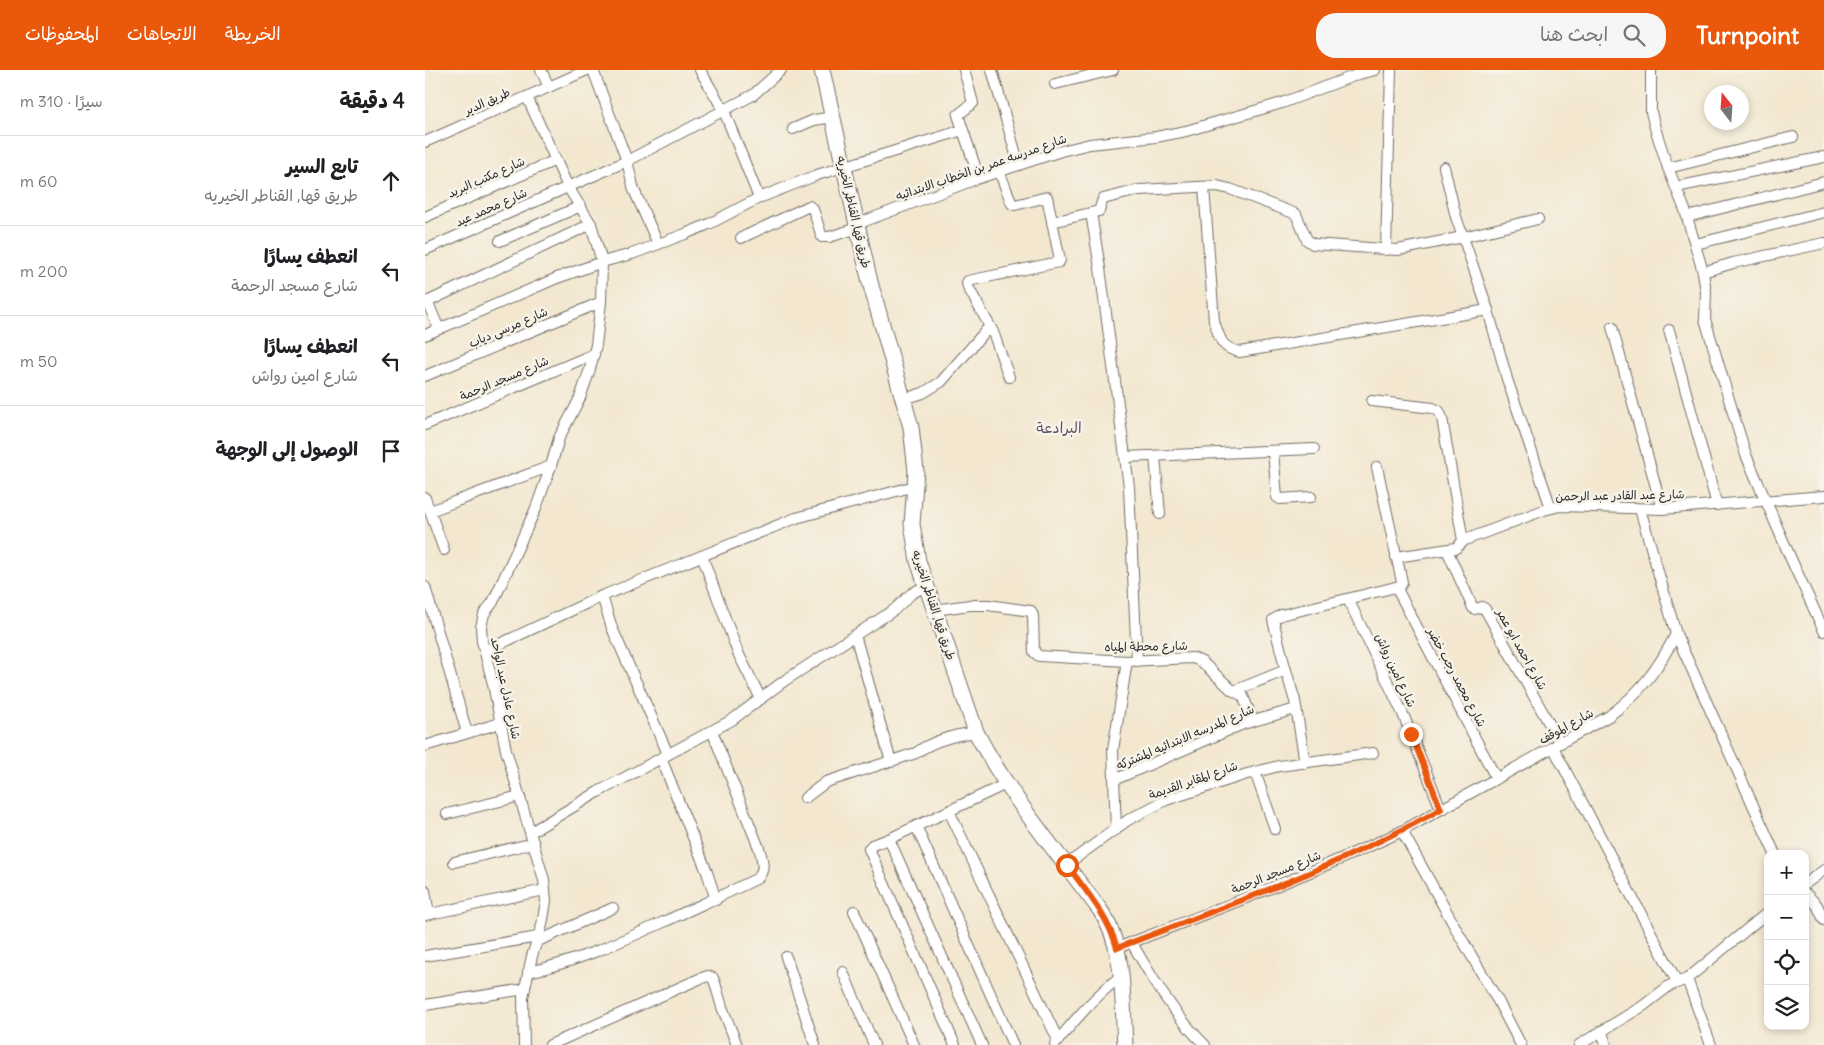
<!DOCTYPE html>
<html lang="ar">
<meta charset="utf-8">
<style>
body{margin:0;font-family:Delius,"Playpen Sans Arabic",sans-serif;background:#f6f6f6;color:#202124;direction:rtl}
.controls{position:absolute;right:15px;bottom:15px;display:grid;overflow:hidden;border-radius:10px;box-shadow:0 2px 8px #0003}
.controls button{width:45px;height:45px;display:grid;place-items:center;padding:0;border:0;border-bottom:1px solid #e0e0e0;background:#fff;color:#202124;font:25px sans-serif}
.compass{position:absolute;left:1279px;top:15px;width:45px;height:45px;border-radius:50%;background:#fff;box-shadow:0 2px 8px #0003;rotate:343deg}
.stop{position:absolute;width:15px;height:15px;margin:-11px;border:4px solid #ea580c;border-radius:50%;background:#fff}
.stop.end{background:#ea580c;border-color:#fff;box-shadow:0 1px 5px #0008}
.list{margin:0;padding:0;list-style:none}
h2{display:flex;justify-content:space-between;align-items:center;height:65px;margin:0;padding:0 20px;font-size:21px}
h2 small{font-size:16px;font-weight:400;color:#757577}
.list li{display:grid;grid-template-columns:32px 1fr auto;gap:15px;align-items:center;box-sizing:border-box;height:90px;padding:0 20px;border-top:1px solid #e0e0e0}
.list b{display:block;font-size:19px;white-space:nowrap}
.list p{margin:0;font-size:16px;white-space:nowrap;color:#757577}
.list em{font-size:16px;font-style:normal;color:#757577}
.icon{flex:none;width:28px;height:28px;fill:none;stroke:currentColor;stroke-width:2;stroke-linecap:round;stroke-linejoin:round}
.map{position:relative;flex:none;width:1399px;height:975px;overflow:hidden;direction:ltr}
header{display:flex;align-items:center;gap:30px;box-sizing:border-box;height:70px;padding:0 25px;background:#ea580c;color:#fff}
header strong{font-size:24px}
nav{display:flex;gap:28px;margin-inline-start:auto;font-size:18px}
.search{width:350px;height:45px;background:#f6f6f6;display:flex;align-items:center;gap:12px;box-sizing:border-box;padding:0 18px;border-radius:20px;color:#757577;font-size:19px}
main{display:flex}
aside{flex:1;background:#fff}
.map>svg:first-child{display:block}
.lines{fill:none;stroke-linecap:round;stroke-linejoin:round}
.street-casing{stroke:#716d65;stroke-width:12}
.secondary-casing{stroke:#716d65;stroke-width:17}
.street{stroke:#fff;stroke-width:10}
.secondary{stroke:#fff;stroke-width:15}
.route{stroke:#ea580c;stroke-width:6}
.labels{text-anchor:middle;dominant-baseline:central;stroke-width:5;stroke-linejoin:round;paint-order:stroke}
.street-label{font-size:12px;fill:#2b2b2b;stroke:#f7f3e8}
.quarter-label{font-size:15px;fill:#5f5468;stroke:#f7f3e8}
</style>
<header>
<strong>Turnpoint</strong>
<div class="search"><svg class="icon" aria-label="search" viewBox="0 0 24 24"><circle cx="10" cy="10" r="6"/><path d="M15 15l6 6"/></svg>ابحث هنا</div>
<nav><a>الخريطة</a><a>الاتجاهات</a><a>المحفوظات</a></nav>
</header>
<main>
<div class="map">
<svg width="1399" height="975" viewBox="0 0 1399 975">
<rect width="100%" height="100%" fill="#f7f3e8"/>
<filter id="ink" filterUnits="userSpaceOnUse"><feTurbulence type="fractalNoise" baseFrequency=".02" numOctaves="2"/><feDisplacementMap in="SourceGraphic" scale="10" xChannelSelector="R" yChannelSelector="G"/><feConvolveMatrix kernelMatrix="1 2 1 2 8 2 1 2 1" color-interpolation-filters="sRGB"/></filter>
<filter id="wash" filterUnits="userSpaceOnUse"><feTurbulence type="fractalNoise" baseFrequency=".0096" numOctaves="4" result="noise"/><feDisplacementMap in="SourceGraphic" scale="20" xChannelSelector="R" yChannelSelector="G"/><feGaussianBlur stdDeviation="1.12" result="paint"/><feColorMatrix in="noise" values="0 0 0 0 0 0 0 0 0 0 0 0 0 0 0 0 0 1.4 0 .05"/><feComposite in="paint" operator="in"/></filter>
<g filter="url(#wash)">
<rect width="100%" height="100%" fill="#f3e7d0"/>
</g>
<g filter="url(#ink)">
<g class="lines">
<g class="street-casing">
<g id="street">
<polyline points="116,0 124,17"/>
<polyline points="168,0 202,91 209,120 233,174"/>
<polyline points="275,0 299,41 334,128"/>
<polyline points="567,0 594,95"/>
<polyline points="1226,0 1226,42 1230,58 1243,98 1260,140 1278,202 1281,222 1280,249 1309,346 1321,385 1366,489 1399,561"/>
<polyline points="630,14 688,0"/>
<polyline points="368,59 389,50 408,47"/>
<polyline points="538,60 533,45 548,33 539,0"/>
<polyline points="0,72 162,0"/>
<polyline points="1019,97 1031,147 1038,167 1113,149"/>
<polyline points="1243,98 1368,67"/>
<polyline points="574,101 587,134 590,135 622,127 635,190 634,192 543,211 542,213 543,217 568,262 584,307"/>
<path d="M779,117L789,251C795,268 795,278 815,282L1063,240"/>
<polyline points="1251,117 1399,87"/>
<polyline points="666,143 675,198 704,417 712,591"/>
<polyline points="0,147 131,90"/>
<polyline points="1262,147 1399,112"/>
<polyline points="627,152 674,141 678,129 714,120 792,116 805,119 871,144 882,170 888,174 973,180 1038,167 1063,240 1082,309 1126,438"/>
<polyline points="432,154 554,108 636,81 665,74 731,67 761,61 857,33 934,4 950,0"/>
<polyline points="316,168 384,136 388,139 397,167 404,167 433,158"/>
<polyline points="75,171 156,136"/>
<polyline points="1271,174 1399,142"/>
<polyline points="0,180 202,91 328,25 356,0"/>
<polyline points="961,180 966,0"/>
<polyline points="1278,202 1308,193 1399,173"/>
<polyline points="2,231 14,259"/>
<polyline points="0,233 166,154"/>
<polyline points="1187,257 1237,439"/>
<polyline points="1244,260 1292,435"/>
<polyline points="0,265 132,208 177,192 207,184 260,164 284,154 334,128 392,105 538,60 554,108"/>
<polyline points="0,306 176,232"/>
<polyline points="479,329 498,323 516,312 565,256"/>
<polyline points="947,331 1008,338 1014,341 1017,348 1038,471"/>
<polyline points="0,355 169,284"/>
<polyline points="848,382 852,427 855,429 886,427"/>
<polyline points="730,386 735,444"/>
<polyline points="700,387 889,379"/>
<polyline points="0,428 19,480"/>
<polyline points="1215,439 1251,564 1350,784"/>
<polyline points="5,441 126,396"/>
<polyline points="1022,480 1048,538 1050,539 1057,537 1060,539 1135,673"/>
<polyline points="277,486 313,583 336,629"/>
<polyline points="971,487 1031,478 1040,470 1119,440 1135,436 1237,439 1399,426"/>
<polyline points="0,517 42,663"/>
<polyline points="971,517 1071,708"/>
<polyline points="177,526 187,558 243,684"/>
<polyline points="923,529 978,644 1016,739"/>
<polyline points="509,540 545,535 563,535 606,541 608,546 609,582 614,586 702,591 768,588 777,592 807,620 818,626 828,651"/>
<polyline points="430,565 466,692"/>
<polyline points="60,581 177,526 371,448 490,416"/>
<polyline points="809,621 861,600"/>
<polyline points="0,676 75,653"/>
<polyline points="1128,677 1252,912"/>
<polyline points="236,688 282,802 291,830"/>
<polyline points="880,693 870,631 860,597 848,550 856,545 975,516 977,512 952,397"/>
<polyline points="830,702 850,759"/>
<polyline points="689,710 818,654 871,639"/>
<path d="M380,728L401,712L491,683C508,670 530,665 551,662"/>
<polyline points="524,741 633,970"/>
<polyline points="22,744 95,726"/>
<polyline points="491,756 588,975"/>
<polyline points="691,760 688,680 702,591"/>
<polyline points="977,761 1035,866 1073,931 1096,975"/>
<polyline points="106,762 173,722 307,650 359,611 469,540 486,524 500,516"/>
<polyline points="464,769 557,975"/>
<polyline points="29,792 109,773"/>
<polyline points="641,795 703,750 741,730 822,704 854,696 948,683"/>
<polyline points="1380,814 1399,800"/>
<polyline points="0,821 4,844"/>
<polyline points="1380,823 1392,835 1399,850"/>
<polyline points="429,841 489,975"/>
<polyline points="0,845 120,820"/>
<polyline points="111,872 188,838"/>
<path d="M707,873C728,910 749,945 780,975"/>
<path d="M692,878C788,841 884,805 977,761L1184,646C1216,622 1233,599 1251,564"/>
<polyline points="0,886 113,867"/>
<polyline points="361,887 390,975"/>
<path d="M103,902C152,892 197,871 243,850C273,836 303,823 333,808C341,798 337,789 334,778L287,661"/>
<polyline points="418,902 449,975"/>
<polyline points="1262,909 1286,975"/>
<polyline points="0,935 100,919"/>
<polyline points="1177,962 1181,975"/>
<path d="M630,974C650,950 670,926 695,907"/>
<polyline points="99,975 98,927 107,886 117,855 121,831 119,810 81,680 68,614 57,571 56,557 59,544 68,532 111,438 126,396 134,368 155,328 165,299 171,275 176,232 177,192 166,154 143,117 102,27"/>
<polyline points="125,975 274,909 283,906 288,908 290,913 297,937 312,975"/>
<polyline points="530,975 444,779 447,775 464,769 581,714"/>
<polyline points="1154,975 1218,936 1244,916 1262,909 1343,842"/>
</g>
</g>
<g class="secondary-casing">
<path id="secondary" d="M397,0L445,212L486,357L491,401L487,454L493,491L551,662C584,726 632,782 675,840C701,877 697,932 700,975"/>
</g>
<use href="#street" class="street"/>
<use href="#secondary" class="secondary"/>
</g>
</g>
<g class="lines" filter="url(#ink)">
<path class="route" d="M642,795C661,821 683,846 692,878C801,836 913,797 1016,739L986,664"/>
</g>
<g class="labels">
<g class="street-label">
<text transform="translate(62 31) rotate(-24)">طريق الدير</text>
<text transform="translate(556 97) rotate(-19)">شارع مدرسه عمر بن الخطاب الابتدائيه</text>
<text transform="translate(61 107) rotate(-24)">شارع مكتب البريد</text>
<text transform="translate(66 137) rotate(-24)">شارع محمد عيد</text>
<text transform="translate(429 142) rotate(77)">طريق قها, القناطر الخيريه</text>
<text transform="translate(83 257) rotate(-23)">شارع مرسى دياب</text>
<text transform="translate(79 308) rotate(-23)">شارع مسجد الرحمة</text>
<text transform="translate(1195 425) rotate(-1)">شارع عبد القادر عبد الرحمن</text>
<text transform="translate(509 535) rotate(72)">طريق قها, القناطر الخيريه</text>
<text transform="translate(721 576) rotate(-1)">شارع محطة المياه</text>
<text transform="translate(1097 579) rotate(61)">شارع احمد ابو عمر</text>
<text transform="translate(971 600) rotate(65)">شارع امين رواش</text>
<text transform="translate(1032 607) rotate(62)">شارع محمد رجب خضر</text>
<text transform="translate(81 618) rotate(78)">شارع عادل عبد الواحد</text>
<text transform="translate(1141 656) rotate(-29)">شارع الموقف</text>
<text transform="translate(760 667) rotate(-23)">شارع المدرسه الابتدائيه المشتركه</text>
<text transform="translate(768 710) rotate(-19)">شارع المقابر القديمة</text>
<text transform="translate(851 802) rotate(-22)">شارع مسجد الرحمة</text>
</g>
<g class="quarter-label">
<text x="634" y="357">البرادعة</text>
</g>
</g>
</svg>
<div class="controls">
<button>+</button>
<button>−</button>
<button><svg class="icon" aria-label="locate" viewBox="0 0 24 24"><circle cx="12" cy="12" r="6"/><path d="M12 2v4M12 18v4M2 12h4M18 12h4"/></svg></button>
<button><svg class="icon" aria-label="layers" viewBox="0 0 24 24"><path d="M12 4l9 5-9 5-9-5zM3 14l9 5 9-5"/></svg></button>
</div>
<svg class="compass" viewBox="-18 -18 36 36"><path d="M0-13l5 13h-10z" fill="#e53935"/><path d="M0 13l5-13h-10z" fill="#757577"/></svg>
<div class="stop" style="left:642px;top:795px"></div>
<div class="stop end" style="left:986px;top:664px"></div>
</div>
<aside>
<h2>4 دقيقة<small>سيرًا · 310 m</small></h2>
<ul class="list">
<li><svg class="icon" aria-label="ahead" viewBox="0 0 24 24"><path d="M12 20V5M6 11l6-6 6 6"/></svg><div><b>تابع السير</b><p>طريق قها, القناطر الخيريه</p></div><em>60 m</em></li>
<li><svg class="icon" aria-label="left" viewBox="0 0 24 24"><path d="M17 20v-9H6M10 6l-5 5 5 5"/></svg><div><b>انعطف يسارًا</b><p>شارع مسجد الرحمة</p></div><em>200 m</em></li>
<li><svg class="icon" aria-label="left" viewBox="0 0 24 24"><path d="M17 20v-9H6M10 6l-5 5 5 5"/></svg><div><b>انعطف يسارًا</b><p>شارع امين رواش</p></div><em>50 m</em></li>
<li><svg class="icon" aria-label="arrive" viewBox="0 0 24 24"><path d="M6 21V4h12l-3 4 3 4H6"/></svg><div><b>الوصول إلى الوجهة</b></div></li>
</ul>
</aside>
</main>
